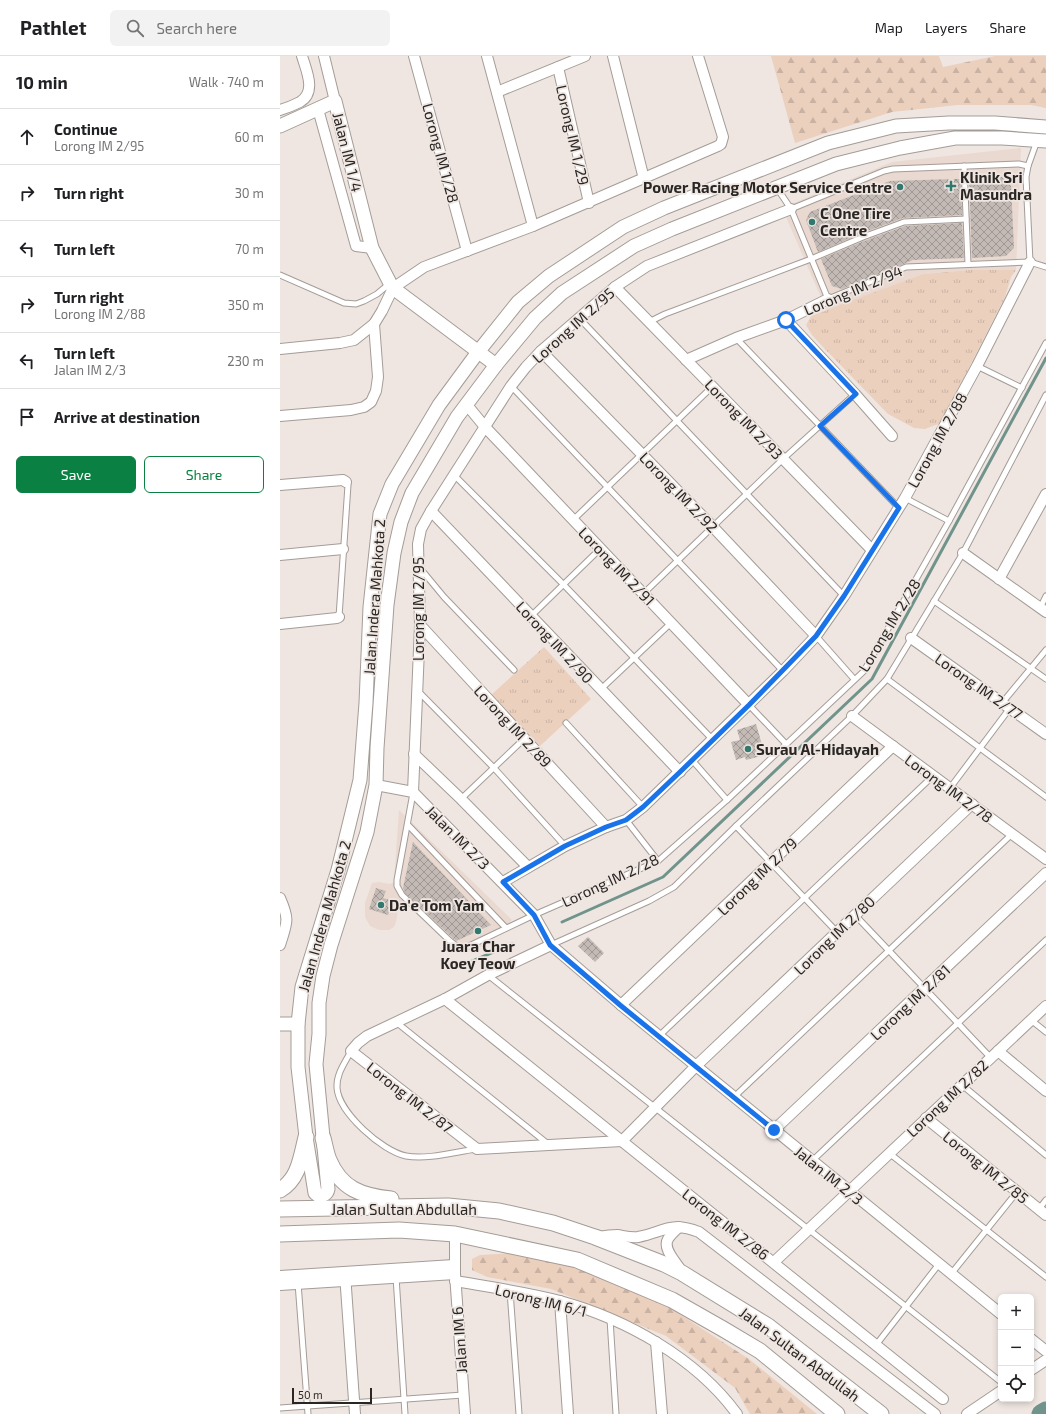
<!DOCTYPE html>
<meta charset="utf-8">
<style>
body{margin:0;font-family:"Exo 2",sans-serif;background:#f2f2f2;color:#202124}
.controls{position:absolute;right:12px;bottom:12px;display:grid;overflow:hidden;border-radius:6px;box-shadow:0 2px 6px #0003}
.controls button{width:36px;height:36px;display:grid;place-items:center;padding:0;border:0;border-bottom:1px solid #e0e0e0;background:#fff;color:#202124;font:20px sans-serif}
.scale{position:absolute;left:12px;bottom:10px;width:80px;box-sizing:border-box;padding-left:4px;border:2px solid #292624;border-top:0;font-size:11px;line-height:14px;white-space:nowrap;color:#292624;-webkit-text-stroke:3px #efe6e1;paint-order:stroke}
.stop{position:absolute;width:12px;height:12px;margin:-9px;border:3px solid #1a73e8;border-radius:50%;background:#fff}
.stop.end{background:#1a73e8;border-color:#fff;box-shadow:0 1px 4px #0008}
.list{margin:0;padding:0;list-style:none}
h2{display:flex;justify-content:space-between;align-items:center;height:52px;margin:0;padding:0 16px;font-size:17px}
h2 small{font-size:13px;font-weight:400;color:#757577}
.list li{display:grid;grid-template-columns:26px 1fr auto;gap:12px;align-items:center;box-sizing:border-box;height:56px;padding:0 16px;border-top:1px solid #e0e0e0}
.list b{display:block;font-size:15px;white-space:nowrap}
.list p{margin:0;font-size:13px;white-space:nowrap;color:#757577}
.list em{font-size:13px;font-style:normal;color:#757577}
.actions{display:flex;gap:8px;padding:12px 16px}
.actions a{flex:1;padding:9px 0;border:1px solid #0b8043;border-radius:6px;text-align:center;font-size:14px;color:#0b8043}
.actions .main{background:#0b8043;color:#fff}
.icon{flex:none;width:22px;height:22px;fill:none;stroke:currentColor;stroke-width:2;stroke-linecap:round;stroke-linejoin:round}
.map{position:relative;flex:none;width:766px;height:1358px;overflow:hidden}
header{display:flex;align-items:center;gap:24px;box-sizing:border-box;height:56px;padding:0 20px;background:#fff;border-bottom:1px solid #e0e0e0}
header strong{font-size:19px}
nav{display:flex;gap:22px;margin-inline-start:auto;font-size:14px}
.search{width:280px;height:36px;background:#f2f2f2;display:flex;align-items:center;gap:10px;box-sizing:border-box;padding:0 14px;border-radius:6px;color:#757577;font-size:15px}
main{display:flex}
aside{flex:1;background:#fff}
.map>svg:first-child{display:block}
.built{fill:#e9d9d0}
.forest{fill:url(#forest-firs)}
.park{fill:url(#park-tufts)}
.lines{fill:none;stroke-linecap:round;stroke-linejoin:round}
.stream{stroke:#70938c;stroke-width:3}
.river{stroke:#70938c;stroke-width:19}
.building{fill:url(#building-cross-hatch)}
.service-casing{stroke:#a49c97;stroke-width:7}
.minor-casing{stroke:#a49c97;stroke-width:12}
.tertiary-casing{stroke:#a49c97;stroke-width:15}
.secondary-casing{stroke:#a49c97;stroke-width:17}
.service{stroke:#fff;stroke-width:5}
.minor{stroke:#fff;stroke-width:10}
.tertiary{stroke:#fff;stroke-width:13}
.secondary{stroke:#fff;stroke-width:15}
.route{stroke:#1a73e8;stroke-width:5}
.poi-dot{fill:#33786e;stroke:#efe6e1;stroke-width:1.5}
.labels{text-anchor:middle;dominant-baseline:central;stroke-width:3.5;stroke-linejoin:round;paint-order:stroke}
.street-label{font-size:15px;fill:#292624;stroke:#efe6e1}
.poi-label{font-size:15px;font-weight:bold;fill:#292624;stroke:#efe6e1;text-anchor:start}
</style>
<header>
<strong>Pathlet</strong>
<div class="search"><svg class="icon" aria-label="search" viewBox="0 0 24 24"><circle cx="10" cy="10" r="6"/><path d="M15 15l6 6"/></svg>Search here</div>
<nav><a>Map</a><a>Layers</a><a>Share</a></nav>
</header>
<main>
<aside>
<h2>10 min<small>Walk · 740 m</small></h2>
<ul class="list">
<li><svg class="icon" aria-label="ahead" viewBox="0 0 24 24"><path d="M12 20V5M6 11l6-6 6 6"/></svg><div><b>Continue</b><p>Lorong IM 2/95</p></div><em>60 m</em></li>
<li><svg class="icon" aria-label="right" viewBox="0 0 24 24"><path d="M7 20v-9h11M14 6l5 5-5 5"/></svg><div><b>Turn right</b></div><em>30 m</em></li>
<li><svg class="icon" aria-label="left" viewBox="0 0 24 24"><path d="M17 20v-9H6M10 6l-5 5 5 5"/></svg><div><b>Turn left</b></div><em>70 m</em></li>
<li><svg class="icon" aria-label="right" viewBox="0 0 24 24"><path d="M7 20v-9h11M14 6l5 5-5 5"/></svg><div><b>Turn right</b><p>Lorong IM 2/88</p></div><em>350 m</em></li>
<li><svg class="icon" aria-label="left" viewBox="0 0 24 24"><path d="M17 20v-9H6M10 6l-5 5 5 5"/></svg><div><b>Turn left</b><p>Jalan IM 2/3</p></div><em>230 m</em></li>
<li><svg class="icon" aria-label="arrive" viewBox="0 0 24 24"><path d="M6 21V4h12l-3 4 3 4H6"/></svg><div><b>Arrive at destination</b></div></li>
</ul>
<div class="actions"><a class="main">Save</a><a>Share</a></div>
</aside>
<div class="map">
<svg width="766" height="1358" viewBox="0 0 766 1358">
<defs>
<pattern id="forest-firs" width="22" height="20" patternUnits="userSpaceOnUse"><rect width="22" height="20" fill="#ecd0be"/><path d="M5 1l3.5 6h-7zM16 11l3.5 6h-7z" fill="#cab2a3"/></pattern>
<pattern id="park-tufts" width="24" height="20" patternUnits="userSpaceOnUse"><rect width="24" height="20" fill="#ecd0be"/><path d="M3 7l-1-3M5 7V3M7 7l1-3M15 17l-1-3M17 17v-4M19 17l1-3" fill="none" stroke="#cab2a3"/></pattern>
<pattern id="building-cross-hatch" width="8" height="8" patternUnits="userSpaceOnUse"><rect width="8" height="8" fill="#c3bab5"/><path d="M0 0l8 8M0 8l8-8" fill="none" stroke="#9e9793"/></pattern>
</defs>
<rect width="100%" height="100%" fill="#efe6e1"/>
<g class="built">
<polygon points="741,92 736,214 690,214 643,218 547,255 502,152 612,106"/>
<polygon points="119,754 232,864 217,880 196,894 182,897 173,892 124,846 119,849 116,866 114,871 109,874 99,874 90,870 85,861 85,847 92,827 99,826 110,828 114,826"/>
</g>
<g class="forest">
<polygon points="491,0 659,0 663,11 715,0 766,0 766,52 751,49 678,49 612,56 515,87"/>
<polygon points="232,1197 297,1211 390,1252 469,1303 537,1358 470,1358 455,1332 386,1280 271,1233 207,1221 192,1214 192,1203 200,1199"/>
</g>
<g class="park">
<polygon points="690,214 736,214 731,221 725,241 661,367 645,373 634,372 608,358 542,290 532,279 526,269 531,260 643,218"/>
<polygon points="264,591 311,643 260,690 211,639"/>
</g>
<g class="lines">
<g class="stream">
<polyline points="282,866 383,821 592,623 766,302"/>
<polyline points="181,910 232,888"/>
</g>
<polyline class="river" points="761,1358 766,1355"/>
</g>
<g class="building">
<polygon points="722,121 731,130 734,192 726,200 692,202 689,122"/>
<polygon points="675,123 681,123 682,159 623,162 582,177 538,196 526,164 530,156 610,125"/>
<polygon points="682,167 684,202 633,204 562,233 552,230 541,203 584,185 625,170"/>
<polygon points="476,668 485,699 466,704 465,701 456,704 451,686 460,684 457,674"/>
<polygon points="133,786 211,869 176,885 125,837 123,832"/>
<polygon points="96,832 106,835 103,842 113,845 108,859 89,853"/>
<polygon points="308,881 324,897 315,906 298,890"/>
</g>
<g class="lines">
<g class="service-casing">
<g id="service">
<polyline points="684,110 688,208"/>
<polyline points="497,132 511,153 548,243 626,211 750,206 766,211"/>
<polyline points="511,153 604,115 613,113 739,108 748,110"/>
<polyline points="750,206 746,121 748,110 757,85"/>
<polyline points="0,219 64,247 76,248 84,245 97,238 109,228"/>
<polyline points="299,262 564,540"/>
<polyline points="369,266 385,258 531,203 583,181 624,166 686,163"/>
<polyline points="456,282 619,452"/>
<polyline points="697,310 742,332"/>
<polyline points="231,330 503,615"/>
<polyline points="174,419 283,528 433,684"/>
<polyline points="625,442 669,465"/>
<polyline points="293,464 432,331"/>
<polyline points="140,512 164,541 234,614"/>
<polyline points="363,538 503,403 575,338"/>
<polyline points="654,545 766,623"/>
<polyline points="760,552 766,540"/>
<polyline points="251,560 320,493"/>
<polyline points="59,561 68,429 66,426"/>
<polyline points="536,580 574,623"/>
<polyline points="607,623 766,741"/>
<polyline points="320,634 391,567"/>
<polyline points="138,635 214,712 285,790"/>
<polyline points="722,647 766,594"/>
<polyline points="469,649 506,688"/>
<polyline points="286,667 363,751"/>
<polyline points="412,704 447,744"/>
<polyline points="670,732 730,652"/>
<polyline points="133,737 117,824 117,830 122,839 170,885 179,892 187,891 254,859 378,805 447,744 584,615 669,465 766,287"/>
<polyline points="181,743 245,682"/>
<polyline points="346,764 378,805"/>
<polyline points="128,769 226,872"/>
<polyline points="456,770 557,876"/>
<polyline points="575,859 711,1002"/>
<polyline points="271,889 369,845 394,831 456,770 572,660 607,623 683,497 766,339"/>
<polyline points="208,919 721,1326"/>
<polyline points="751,964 766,976"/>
<polyline points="116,966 268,1088"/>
<polyline points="379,980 653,720"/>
<path d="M71,995C65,1007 56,1018 57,1032C59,1057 102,1095 126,1100C147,1104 175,1096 196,1093"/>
<polyline points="682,1029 766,1099"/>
<polyline points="454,1041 732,778"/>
<polyline points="609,1097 766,1221"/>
<polyline points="532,1105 766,884"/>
<polyline points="759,1153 766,1144"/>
<polyline points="671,1218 737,1136"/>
<polyline points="116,1221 125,1358"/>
<polyline points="18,1227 28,1358"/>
<polyline points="230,1235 239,1358"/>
<polyline points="330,1263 336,1358"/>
<polyline points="596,1289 659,1208"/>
<polyline points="0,1352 183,1339"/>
</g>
</g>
<g class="minor-casing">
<g id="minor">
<polyline points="44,0 55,45"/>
<polyline points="134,0 187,195"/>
<polyline points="207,0 253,170"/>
<polyline points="333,0 364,123"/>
<polyline points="278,11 309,147"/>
<polyline points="217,36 305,0"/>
<polyline points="38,53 76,190 92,192"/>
<path d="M0,54C7,52 14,49 20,46C37,36 26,14 22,0"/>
<polyline points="335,231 592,494"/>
<polyline points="506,264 575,338 612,380"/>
<polyline points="0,293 60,287 74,284 94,268 102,255 113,232 144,211 253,170 438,90 441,88 443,81 418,0"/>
<polyline points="261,295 433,471 536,580"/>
<polyline points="406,304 456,282 506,264 548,243"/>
<polyline points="187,349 205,371 469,649"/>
<polyline points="0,360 71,354 84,351 91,346 96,335 98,321 94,268"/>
<polyline points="0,429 63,424 66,426"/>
<polyline points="151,455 400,716"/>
<polyline points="683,497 766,556"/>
<polyline points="0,499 63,493"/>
<polyline points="719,523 766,438"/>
<polyline points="0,568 57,562 59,561"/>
<polyline points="140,569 326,771"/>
<polyline points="631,582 766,678"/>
<polyline points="572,660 766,803"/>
<polyline points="134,698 181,743 248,811"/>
<polyline points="96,729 133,736 254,859 271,889 341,949 721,1258"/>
<polyline points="133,736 140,569 138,488 141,473 151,455 174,419 231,330 246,311 261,295 335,231 367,210 511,153"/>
<polyline points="223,826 285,790 326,771 346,764 363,751 503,615 536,580 564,540 625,442 697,310 750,206"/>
<path d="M0,842C10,865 7,866 0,889"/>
<polyline points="271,889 208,919 165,943 87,980 78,987 71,995 197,1093 342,1085"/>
<polyline points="165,943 663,1343"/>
<polyline points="341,949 613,690"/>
<polyline points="718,995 766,1035"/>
<polyline points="646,1062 766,1159"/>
<polyline points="494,1074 766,817"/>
<polyline points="342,1085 416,1010 692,748"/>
<path d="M399,1171C395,1175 391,1178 388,1183C382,1193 397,1207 402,1216"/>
<polyline points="175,1178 175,1218 185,1358"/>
<path d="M318,1181C324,1180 330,1179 337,1179C344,1180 351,1182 358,1181C384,1176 390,1165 419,1176L655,1358"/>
<polyline points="494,1206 766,950"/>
<polyline points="65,1218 75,1358"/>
<polyline points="0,1220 174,1209"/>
<path d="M175,1225C210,1231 246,1236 280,1245C346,1263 416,1302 457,1358"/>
<polyline points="0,1229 175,1218"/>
<polyline points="280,1245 288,1358"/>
<polyline points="751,1283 766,1295"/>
<polyline points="376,1286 382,1358"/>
<polyline points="751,1314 766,1304"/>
<polyline points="687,1358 721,1335"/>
</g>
</g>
<g class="tertiary-casing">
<g id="tertiary">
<polyline points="0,70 55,45 92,192 110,227 113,232 216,309"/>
<path d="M766,71L715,67H669L616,70L548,87L384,152L343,171L269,220L238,246L198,296L159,349L112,428L100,458L90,551L86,647L80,724L58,814L22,931L18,968V1011L26,1081L35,1137L39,1140C44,1139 47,1138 48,1133L36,1008L39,978V947L43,920L51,889L87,776L96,729L97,692L107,549L114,497L121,466L132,437L177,361L216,309L255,262L282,237L354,190L392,173L556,108L620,92L675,82H722L766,85"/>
<polyline points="0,968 18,968"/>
</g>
</g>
<g class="secondary-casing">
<g id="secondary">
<path d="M43,1082C45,1089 46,1097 49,1104C61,1133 82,1140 111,1143"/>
<path d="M0,1134C19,1123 21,1101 26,1081"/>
<polyline points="0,1153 168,1150 219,1155 273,1167 315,1181 384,1208 402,1217 488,1270 601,1358"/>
<polyline points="0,1178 119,1174 175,1178 297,1204 392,1244 443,1273 480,1295 557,1358"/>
</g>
</g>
<use href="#service" class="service"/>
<use href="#minor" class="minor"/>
<use href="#tertiary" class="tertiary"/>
<use href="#secondary" class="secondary"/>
</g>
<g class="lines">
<polyline class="route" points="494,1074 340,949 270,889 254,859 223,826 285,790 326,771 346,764 363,751 400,716 469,649 536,580 564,540 619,452 540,370 576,338 506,264"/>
</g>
<g class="poi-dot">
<path d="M669 124h4v4h4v4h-4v4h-4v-4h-4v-4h4z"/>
<circle cx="620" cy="131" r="4"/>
<circle cx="532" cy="166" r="4"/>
<circle cx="468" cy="693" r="4"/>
<circle cx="101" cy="849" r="4"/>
<circle cx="198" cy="875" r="4"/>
</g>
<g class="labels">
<g class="street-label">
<text transform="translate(293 79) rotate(77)">Lorong IM 1/29</text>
<text transform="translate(68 96) rotate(76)">Jalan IM 1/4</text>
<text transform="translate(161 97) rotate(75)">Lorong IM 1/28</text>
<text transform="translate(573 234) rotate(-23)">Lorong IM 2/94</text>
<text transform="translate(293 269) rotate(-42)">Lorong IM 2/95</text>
<text transform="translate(464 363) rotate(46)">Lorong IM 2/93</text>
<text transform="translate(657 384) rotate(-61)">Lorong IM 2/88</text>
<text transform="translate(399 436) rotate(46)">Lorong IM 2/92</text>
<text transform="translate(337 510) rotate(46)">Lorong IM 2/91</text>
<text transform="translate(94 541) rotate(-86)">Jalan Indera Mahkota 2</text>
<text transform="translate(138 553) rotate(-90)">Lorong IM 2/95</text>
<text transform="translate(609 569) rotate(-59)">Lorong IM 2/28</text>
<text transform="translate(275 586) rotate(47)">Lorong IM 2/90</text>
<text transform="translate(699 630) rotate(35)">Lorong IM 2/77</text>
<text transform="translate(233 670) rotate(47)">Lorong IM 2/89</text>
<text transform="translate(669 732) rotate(36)">Lorong IM 2/78</text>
<text transform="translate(178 781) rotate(45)">Jalan IM 2/3</text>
<text transform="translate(477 820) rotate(-44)">Lorong IM 2/79</text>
<text transform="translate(330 824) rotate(-25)">Lorong IM 2/28</text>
<text transform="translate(44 860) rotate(-74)">Jalan Indera Mahkota 2</text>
<text transform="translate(554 879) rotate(-44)">Lorong IM 2/80</text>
<text transform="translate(630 946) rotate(-43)">Lorong IM 2/81</text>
<text transform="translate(130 1041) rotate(38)">Lorong IM 2/87</text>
<text transform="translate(667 1042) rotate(-43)">Lorong IM 2/82</text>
<text transform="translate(706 1111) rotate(39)">Lorong IM 2/85</text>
<text transform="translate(549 1119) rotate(39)">Jalan IM 2/3</text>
<text x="124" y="1153">Jalan Sultan Abdullah</text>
<text transform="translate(446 1168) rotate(38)">Lorong IM 2/86</text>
<text transform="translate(261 1244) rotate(14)">Lorong IM 6/1</text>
<text transform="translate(179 1284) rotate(-94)">Jalan IM 6</text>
<text transform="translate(520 1298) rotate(37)">Jalan Sultan Abdullah</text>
</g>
<g class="poi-label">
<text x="680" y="121">Klinik Sri<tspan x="680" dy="17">Masundra</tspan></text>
<text x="612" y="131" text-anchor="end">Power Racing Motor Service Centre</text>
<text x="540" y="157">C One Tire<tspan x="540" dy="17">Centre</tspan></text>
<text x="476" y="693">Surau Al-Hidayah</text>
<text x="109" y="849">Da'e Tom Yam</text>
<text x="198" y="890" text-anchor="middle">Juara Char<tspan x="198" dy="17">Koey Teow</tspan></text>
</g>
</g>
</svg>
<div class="controls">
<button>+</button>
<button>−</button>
<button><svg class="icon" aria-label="locate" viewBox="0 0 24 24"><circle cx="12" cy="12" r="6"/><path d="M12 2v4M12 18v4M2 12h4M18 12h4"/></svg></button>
</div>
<div class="scale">50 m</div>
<div class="stop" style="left:506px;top:264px"></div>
<div class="stop end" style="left:494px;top:1074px"></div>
</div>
</main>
